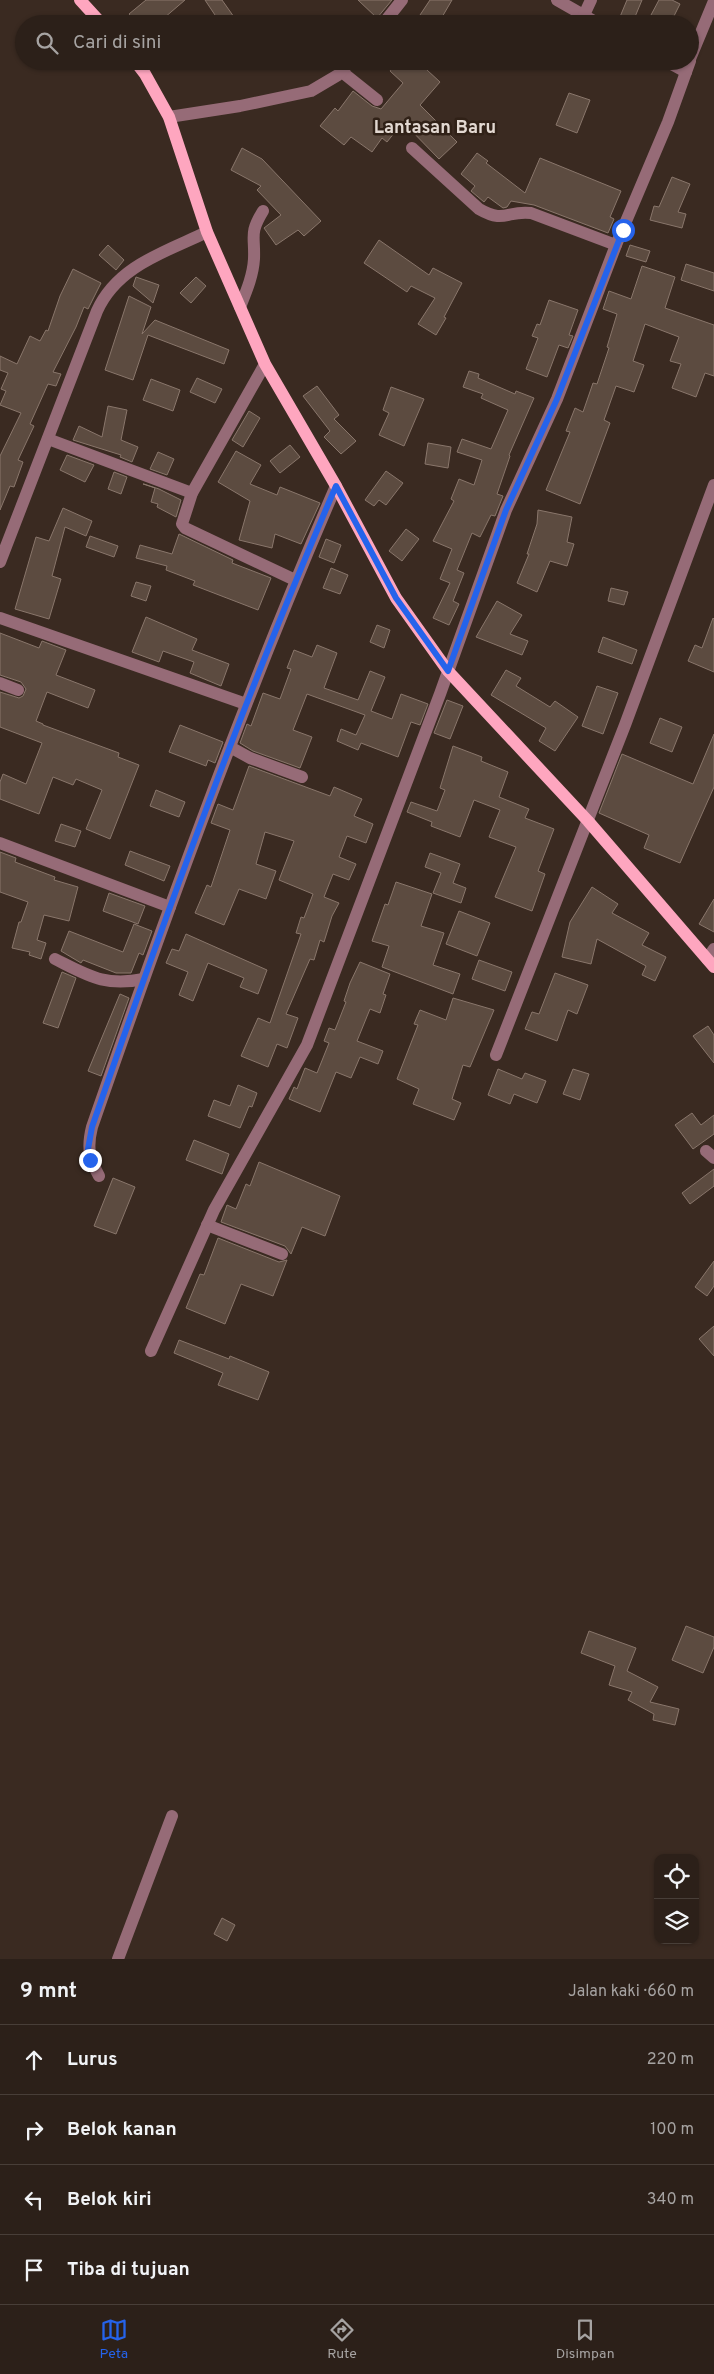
<!DOCTYPE html>
<html lang="id">
<meta charset="utf-8">
<style>
body{margin:0;font-family:Overpass,sans-serif;background:#382d26;color:#f1f3f6}
.controls{position:absolute;right:15px;bottom:15px;display:grid;overflow:hidden;border-radius:10px;box-shadow:0 1px 4px #0004}
.controls button{width:45px;height:45px;display:grid;place-items:center;padding:0;border:0;border-bottom:1px solid #483e38;background:#2c2019;color:#f1f3f6;font:25px sans-serif}
.stop{position:absolute;width:15px;height:15px;margin:-11px;border:4px solid #2563eb;border-radius:50%;background:#fff}
.stop.end{background:#2563eb;border-color:#fff;box-shadow:0 1px 5px #0008}
.list{margin:0;padding:0;list-style:none}
h2{display:flex;justify-content:space-between;align-items:center;height:65px;margin:0;padding:0 20px;font-size:21px}
h2 small{font-size:16px;font-weight:400;color:#a6a3a2}
.list li{display:grid;grid-template-columns:32px 1fr auto;gap:15px;align-items:center;box-sizing:border-box;height:70px;padding:0 20px;border-top:1px solid #483e38}
.list b{display:block;font-size:19px;white-space:nowrap}
.list em{font-size:16px;font-style:normal;color:#a6a3a2}
.icon{flex:none;width:28px;height:28px;fill:none;stroke:currentColor;stroke-width:2;stroke-linecap:round;stroke-linejoin:round}
.map{position:relative;flex:none;width:714px;height:1959px;overflow:hidden}
.search{position:absolute;background:#2c2019;box-shadow:0 1px 4px #0004;left:15px;right:15px;top:15px;height:55px;display:flex;align-items:center;gap:12px;box-sizing:border-box;padding:0 18px;border-radius:28px;color:#a6a3a2;font-size:19px}
.sheet{height:345px;background:#2c2019}
nav{display:flex;justify-content:space-around;align-items:center;box-sizing:border-box;height:70px;border-top:1px solid #483e38;background:#2c2019;font-size:14px;color:#a6a3a2}
nav a{display:grid;justify-items:center;gap:2px}
nav .on{color:#2563eb}
.map>svg:first-child{display:block}
.building{fill:#5c4b40;stroke:#89766b}
.lines{fill:none;stroke-linecap:round;stroke-linejoin:round}
.minor{stroke:#966b77;stroke-width:12}
.major{stroke:#fea6bf;stroke-width:12}
.route{stroke:#2563eb;stroke-width:6}
.labels{text-anchor:middle;dominant-baseline:central;stroke-width:5;stroke-linejoin:round;paint-order:stroke}
.quarter-label{font-size:18px;font-weight:bold;fill:#e2d8d1;stroke:#302117}
</style>
<div class="map">
<svg width="714" height="1959" viewBox="0 0 714 1959">
<rect width="100%" height="100%" fill="#3a2a21"/>
<g class="building">
<polygon points="146,0 185,0 157,24 138,24 129,14"/>
<polygon points="205,0 222,0 234,17 221,24"/>
<polygon points="358,0 392,0 377,18"/>
<polygon points="430,0 452,0 438,24 414,24"/>
<polygon points="627,0 642,0 632,24 617,24"/>
<polygon points="659,0 672,0 680,4 670,24 651,15"/>
<polygon points="398,61 433,61 427,70 440,82 420,105 457,142 439,159 403,122 387,142 382,138 372,152 351,137 344,145 320,126 335,108 338,111 353,91 372,106 381,109 403,83 390,71"/>
<polygon points="569,93 590,100 577,133 556,125"/>
<polygon points="242,148 262,159 321,221 304,236 298,230 276,245 264,228 281,215 257,190 261,186 231,170"/>
<polygon points="477,153 488,161 486,163 525,193 540,158 621,191 610,217 614,219 608,233 534,205 511,201 507,207 503,208 488,197 484,202 471,191 475,186 461,174"/>
<polygon points="672,177 690,184 678,212 686,214 682,228 650,220 654,206 659,207"/>
<polygon points="379,240 429,275 433,268 462,283 444,317 446,318 436,335 418,324 435,298 411,286 407,292 364,263"/>
<polygon points="108,245 124,260 116,270 99,255"/>
<polygon points="630,245 650,251 646,262 626,256"/>
<polygon points="686,264 714,273 714,291 681,280"/>
<polygon points="642,266 675,277 665,308 714,325 714,376 705,373 696,397 672,388 681,364 670,361 679,337 645,324 633,361 644,365 634,392 616,386 604,420 610,423 580,504 546,490 570,432 566,431 575,408 583,412 593,383 597,384 609,348 607,347 617,314 603,309 609,291 631,299"/>
<polygon points="73,269 101,283 88,309 84,307 76,327 53,372 61,374 56,386 48,384 30,424 34,426 18,460 23,462 14,487 10,486 0,510 0,456 21,413 0,405 6,391 1,389 8,373 0,370 0,356 17,364 30,336 40,341 46,330 48,331 60,296"/>
<polygon points="136,277 159,285 153,303 133,286"/>
<polygon points="196,277 206,286 191,303 180,293"/>
<polygon points="129,296 151,307 142,334 155,320 229,350 224,364 148,335 133,380 105,370"/>
<polygon points="549,300 578,310 569,335 573,336 568,348 559,345 547,377 526,369 538,338 532,336 537,324 540,325"/>
<polygon points="469,371 479,374 478,378 515,394 516,391 534,398 509,455 510,456 497,494 503,496 495,516 491,515 480,537 472,533 457,570 464,573 453,601 459,604 449,625 433,618 450,583 440,579 452,549 433,541 454,501 451,499 459,479 474,485 482,460 457,452 462,439 491,449 508,410 481,398 483,394 463,387"/>
<polygon points="197,378 222,389 215,403 190,392"/>
<polygon points="151,379 180,390 173,411 143,400"/>
<polygon points="317,386 339,415 334,419 356,441 341,454 324,437 330,431 303,396"/>
<polygon points="391,387 424,399 404,446 379,435 389,413 383,410"/>
<polygon points="108,406 127,410 121,440 138,447 132,462 120,457 121,455 73,440 79,426 102,437"/>
<polygon points="249,411 260,418 243,447 232,440"/>
<polygon points="428,443 451,447 448,468 425,464"/>
<polygon points="290,445 300,457 280,473 270,461"/>
<polygon points="236,451 261,465 250,484 277,495 280,487 320,503 301,544 275,534 272,548 239,540 250,501 218,482"/>
<polygon points="158,452 174,459 167,475 150,469"/>
<polygon points="67,455 94,465 85,482 60,470"/>
<polygon points="386,471 403,483 386,505 379,500 374,506 365,500"/>
<polygon points="114,472 127,477 121,494 108,489"/>
<polygon points="143,484 144,484 159,489 181,500 176,517 157,507 158,504 151,502 155,488"/>
<polygon points="63,508 92,521 86,536 65,527 52,576 61,579 49,619 15,609 36,537 49,541"/>
<polygon points="538,510 572,517 567,542 574,544 567,566 550,561 537,592 517,583 529,554 527,554 537,524"/>
<polygon points="406,529 419,539 402,561 389,551"/>
<polygon points="179,534 233,560 232,563 271,578 258,610 193,585 195,581 166,570 167,566 136,558 140,545 172,554"/>
<polygon points="90,536 118,546 114,557 86,547"/>
<polygon points="326,539 341,545 334,563 319,557"/>
<polygon points="331,568 348,575 340,594 323,588"/>
<polygon points="136,582 151,586 146,601 131,596"/>
<polygon points="611,588 628,592 624,605 608,601"/>
<polygon points="497,601 522,615 510,634 528,641 522,655 476,637"/>
<polygon points="146,617 197,639 192,650 229,664 221,686 190,673 194,662 163,651 159,662 132,652"/>
<polygon points="713,618 714,619 714,672 688,661 695,645 702,648"/>
<polygon points="377,625 390,630 384,648 370,642"/>
<polygon points="0,633 39,648 42,641 66,650 56,675 95,690 88,708 47,692 36,721 43,724 43,725 119,753 118,757 139,765 110,839 86,829 102,790 76,779 73,785 53,777 39,814 0,799 0,782 3,774 26,784 42,743 0,727 0,692 19,698 23,696 26,689 21,682 0,675"/>
<polygon points="603,637 637,650 632,664 598,652"/>
<polygon points="317,645 337,653 324,688 358,700 370,671 385,677 371,711 392,719 401,694 428,704 420,725 411,722 398,757 361,743 358,750 337,741 341,729 356,735 365,715 307,694 293,730 312,737 300,768 253,751 240,743 247,724 251,726 263,693 280,699 291,669 287,668 294,650 312,657"/>
<polygon points="506,670 521,678 516,686 550,707 555,701 578,717 555,751 539,741 546,728 491,695"/>
<polygon points="597,686 618,693 603,734 582,726"/>
<polygon points="447,700 463,706 450,739 434,733"/>
<polygon points="660,718 682,727 672,752 650,743"/>
<polygon points="180,725 223,742 215,763 208,760 206,766 169,752"/>
<polygon points="714,734 714,787 680,863 644,848 649,835 599,813 622,754 693,784"/>
<polygon points="453,746 482,757 481,761 508,772 499,797 529,809 525,818 554,829 538,871 545,874 532,911 495,897 516,847 489,837 500,810 474,800 460,837 431,826 432,822 407,812 411,802 437,811 445,790 440,788"/>
<polygon points="249,766 330,796 334,787 362,799 354,816 373,824 366,843 347,836 339,857 356,864 349,880 333,874 324,897 339,903 332,916 324,942 320,940 314,960 310,959 286,1014 298,1018 287,1048 277,1044 268,1067 241,1056 258,1018 270,1023 301,934 296,933 301,917 304,918 313,894 279,880 294,841 265,832 256,864 276,871 266,899 239,889 224,925 195,913 207,885 211,887 230,830 211,823 218,804 233,810"/>
<polygon points="156,790 185,802 179,817 150,806"/>
<polygon points="61,824 81,831 75,847 55,841"/>
<polygon points="130,851 170,866 164,881 125,865"/>
<polygon points="0,852 16,858 15,862 55,877 54,880 78,887 69,921 44,915 37,940 46,943 41,959 29,955 30,952 12,948 19,922 21,922 28,902 0,892"/>
<polygon points="430,853 460,864 453,883 466,888 461,903 433,893 441,873 425,867"/>
<polygon points="396,882 432,894 421,926 444,933 433,965 460,974 453,994 382,967 389,946 372,941 385,904 388,905"/>
<polygon points="592,887 618,904 612,913 649,933 642,945 666,957 655,981 642,975 646,966 597,939 591,964 562,957 570,922"/>
<polygon points="109,893 145,906 138,924 103,911"/>
<polygon points="714,899 714,932 699,924"/>
<polygon points="459,911 490,923 477,956 446,944"/>
<polygon points="134,924 152,931 143,955 139,953 131,973 116,973 83,960 81,963 61,951 69,931 123,952"/>
<polygon points="186,934 267,970 258,994 240,987 244,978 208,963 193,1001 179,995 188,972 166,963 172,949 179,951"/>
<polygon points="479,960 512,972 505,991 472,979"/>
<polygon points="360,962 390,974 383,994 386,995 380,1013 370,1009 357,1041 383,1051 378,1064 360,1057 351,1078 336,1072 320,1112 289,1099 294,1087 297,1089 305,1068 317,1073 329,1043 324,1041 329,1028 335,1030 346,1002 344,1001 350,983"/>
<polygon points="62,972 76,978 58,1028 43,1023"/>
<polygon points="555,973 588,985 577,1014 568,1010 557,1041 525,1029 532,1012 539,1014"/>
<polygon points="120,994 129,998 101,1076 88,1071"/>
<polygon points="453,998 494,1010 470,1067 463,1065 452,1099 461,1103 454,1120 413,1104 419,1089 397,1079 418,1025 414,1024 420,1010 446,1020"/>
<polygon points="708,1026 714,1035 714,1063 693,1036"/>
<polygon points="498,1069 522,1079 525,1073 546,1081 537,1103 514,1094 510,1104 488,1095"/>
<polygon points="573,1069 589,1074 580,1100 563,1094"/>
<polygon points="238,1085 257,1093 252,1107 249,1106 240,1128 208,1116 214,1100 230,1106"/>
<polygon points="692,1113 701,1125 714,1115 714,1134 693,1149 675,1125"/>
<polygon points="194,1140 229,1154 222,1174 186,1160"/>
<polygon points="259,1162 340,1196 325,1236 302,1227 291,1254 285,1246 221,1222 227,1205 236,1209 246,1184 250,1186"/>
<polygon points="714,1169 714,1186 690,1204 682,1193"/>
<polygon points="113,1178 135,1187 116,1234 94,1226"/>
<polygon points="218,1238 279,1262 287,1260 273,1296 241,1284 225,1324 186,1308 200,1274 204,1275"/>
<polygon points="714,1261 714,1286 707,1296 695,1287"/>
<polygon points="714,1326 714,1356 699,1339"/>
<polygon points="179,1340 229,1359 230,1356 269,1372 258,1400 218,1385 223,1373 174,1353"/>
<polygon points="686,1626 714,1637 714,1647 703,1673 672,1660"/>
<polygon points="589,1631 636,1648 627,1671 658,1687 650,1702 679,1709 675,1725 653,1720 654,1714 628,1700 632,1692 609,1685 615,1666 581,1653"/>
<polygon points="222,1918 235,1925 227,1941 214,1934"/>
</g>
<g class="lines">
<g class="minor">
<polyline points="557,0 599,24"/>
<polyline points="584,15 591,0"/>
<polyline points="383,24 402,0"/>
<polyline points="690,59 714,1"/>
<polyline points="666,61 686,72"/>
<polyline points="342,72 377,100"/>
<polyline points="169,117 240,106 311,91 338,75 351,61"/>
<path d="M412,148L479,209C505,224 507,210 531,213L616,245"/>
<path d="M240,307C246,292 253,276 254,259C255,235 249,234 263,211"/>
<polyline points="265,364 192,493 182,524 185,528 295,580"/>
<polyline points="48,439 192,493"/>
<path d="M0,562L97,311C117,266 165,252 207,232"/>
<polyline points="0,618 246,704"/>
<polyline points="0,683 18,690"/>
<polyline points="230,747 250,758 302,777"/>
<polyline points="0,843 170,907"/>
<path d="M55,959C89,976 105,987 144,979"/>
<polyline points="707,959 714,949"/>
<polyline points="496,1055 625,725 714,485"/>
<polyline points="706,1151 714,1158"/>
<path d="M99,1176C89,1158 87,1147 92,1127C167,911 245,696 336,486"/>
<polyline points="207,1225 282,1254"/>
<polyline points="151,1351 214,1210 307,1045 440,694 506,510 557,399 616,245 668,122 690,61"/>
<polyline points="118,1959 172,1816"/>
</g>
<g class="major">
<polyline points="80,0 102,24"/>
<polyline points="135,61 145,74 169,117 207,232 265,364 336,486 396,598 448,671 588,821 714,967"/>
</g>
</g>
<g class="lines">
<path class="route" d="M90,1160L88,1149L92,1127C167,911 245,696 336,486L396,598L448,671L506,510L557,399L623,230"/>
</g>
<g class="labels">
<g class="quarter-label">
<text x="435" y="128">Lantasan Baru</text>
</g>
</g>
</svg>
<div class="controls">
<button><svg class="icon" aria-label="locate" viewBox="0 0 24 24"><circle cx="12" cy="12" r="6"/><path d="M12 2v4M12 18v4M2 12h4M18 12h4"/></svg></button>
<button><svg class="icon" aria-label="layers" viewBox="0 0 24 24"><path d="M12 4l9 5-9 5-9-5zM3 14l9 5 9-5"/></svg></button>
</div>
<div class="stop" style="left:623px;top:230px"></div>
<div class="stop end" style="left:90px;top:1160px"></div>
<div class="search"><svg class="icon" aria-label="search" viewBox="0 0 24 24"><circle cx="10" cy="10" r="6"/><path d="M15 15l6 6"/></svg>Cari di sini</div>
</div>
<section class="sheet">
<h2>9 mnt<small>Jalan kaki · 660 m</small></h2>
<ul class="list">
<li><svg class="icon" aria-label="ahead" viewBox="0 0 24 24"><path d="M12 20V5M6 11l6-6 6 6"/></svg><div><b>Lurus</b></div><em>220 m</em></li>
<li><svg class="icon" aria-label="right" viewBox="0 0 24 24"><path d="M7 20v-9h11M14 6l5 5-5 5"/></svg><div><b>Belok kanan</b></div><em>100 m</em></li>
<li><svg class="icon" aria-label="left" viewBox="0 0 24 24"><path d="M17 20v-9H6M10 6l-5 5 5 5"/></svg><div><b>Belok kiri</b></div><em>340 m</em></li>
<li><svg class="icon" aria-label="arrive" viewBox="0 0 24 24"><path d="M6 21V4h12l-3 4 3 4H6"/></svg><div><b>Tiba di tujuan</b></div></li>
</ul>
</section>
<nav>
<a class="on"><svg class="icon" aria-label="map" viewBox="0 0 24 24"><path d="M3 6l6-2 6 2 6-2v14l-6 2-6-2-6 2zM9 4v14M15 6v14"/></svg>Peta</a>
<a><svg class="icon" aria-label="directions" viewBox="0 0 24 24"><path d="M12 3l9 9-9 9-9-9zM9 14v-3h6M13 9l2 2-2 2"/></svg>Rute</a>
<a><svg class="icon" aria-label="saved" viewBox="0 0 24 24"><path d="M7 4h10v16l-5-4-5 4z"/></svg>Disimpan</a>
</nav>
